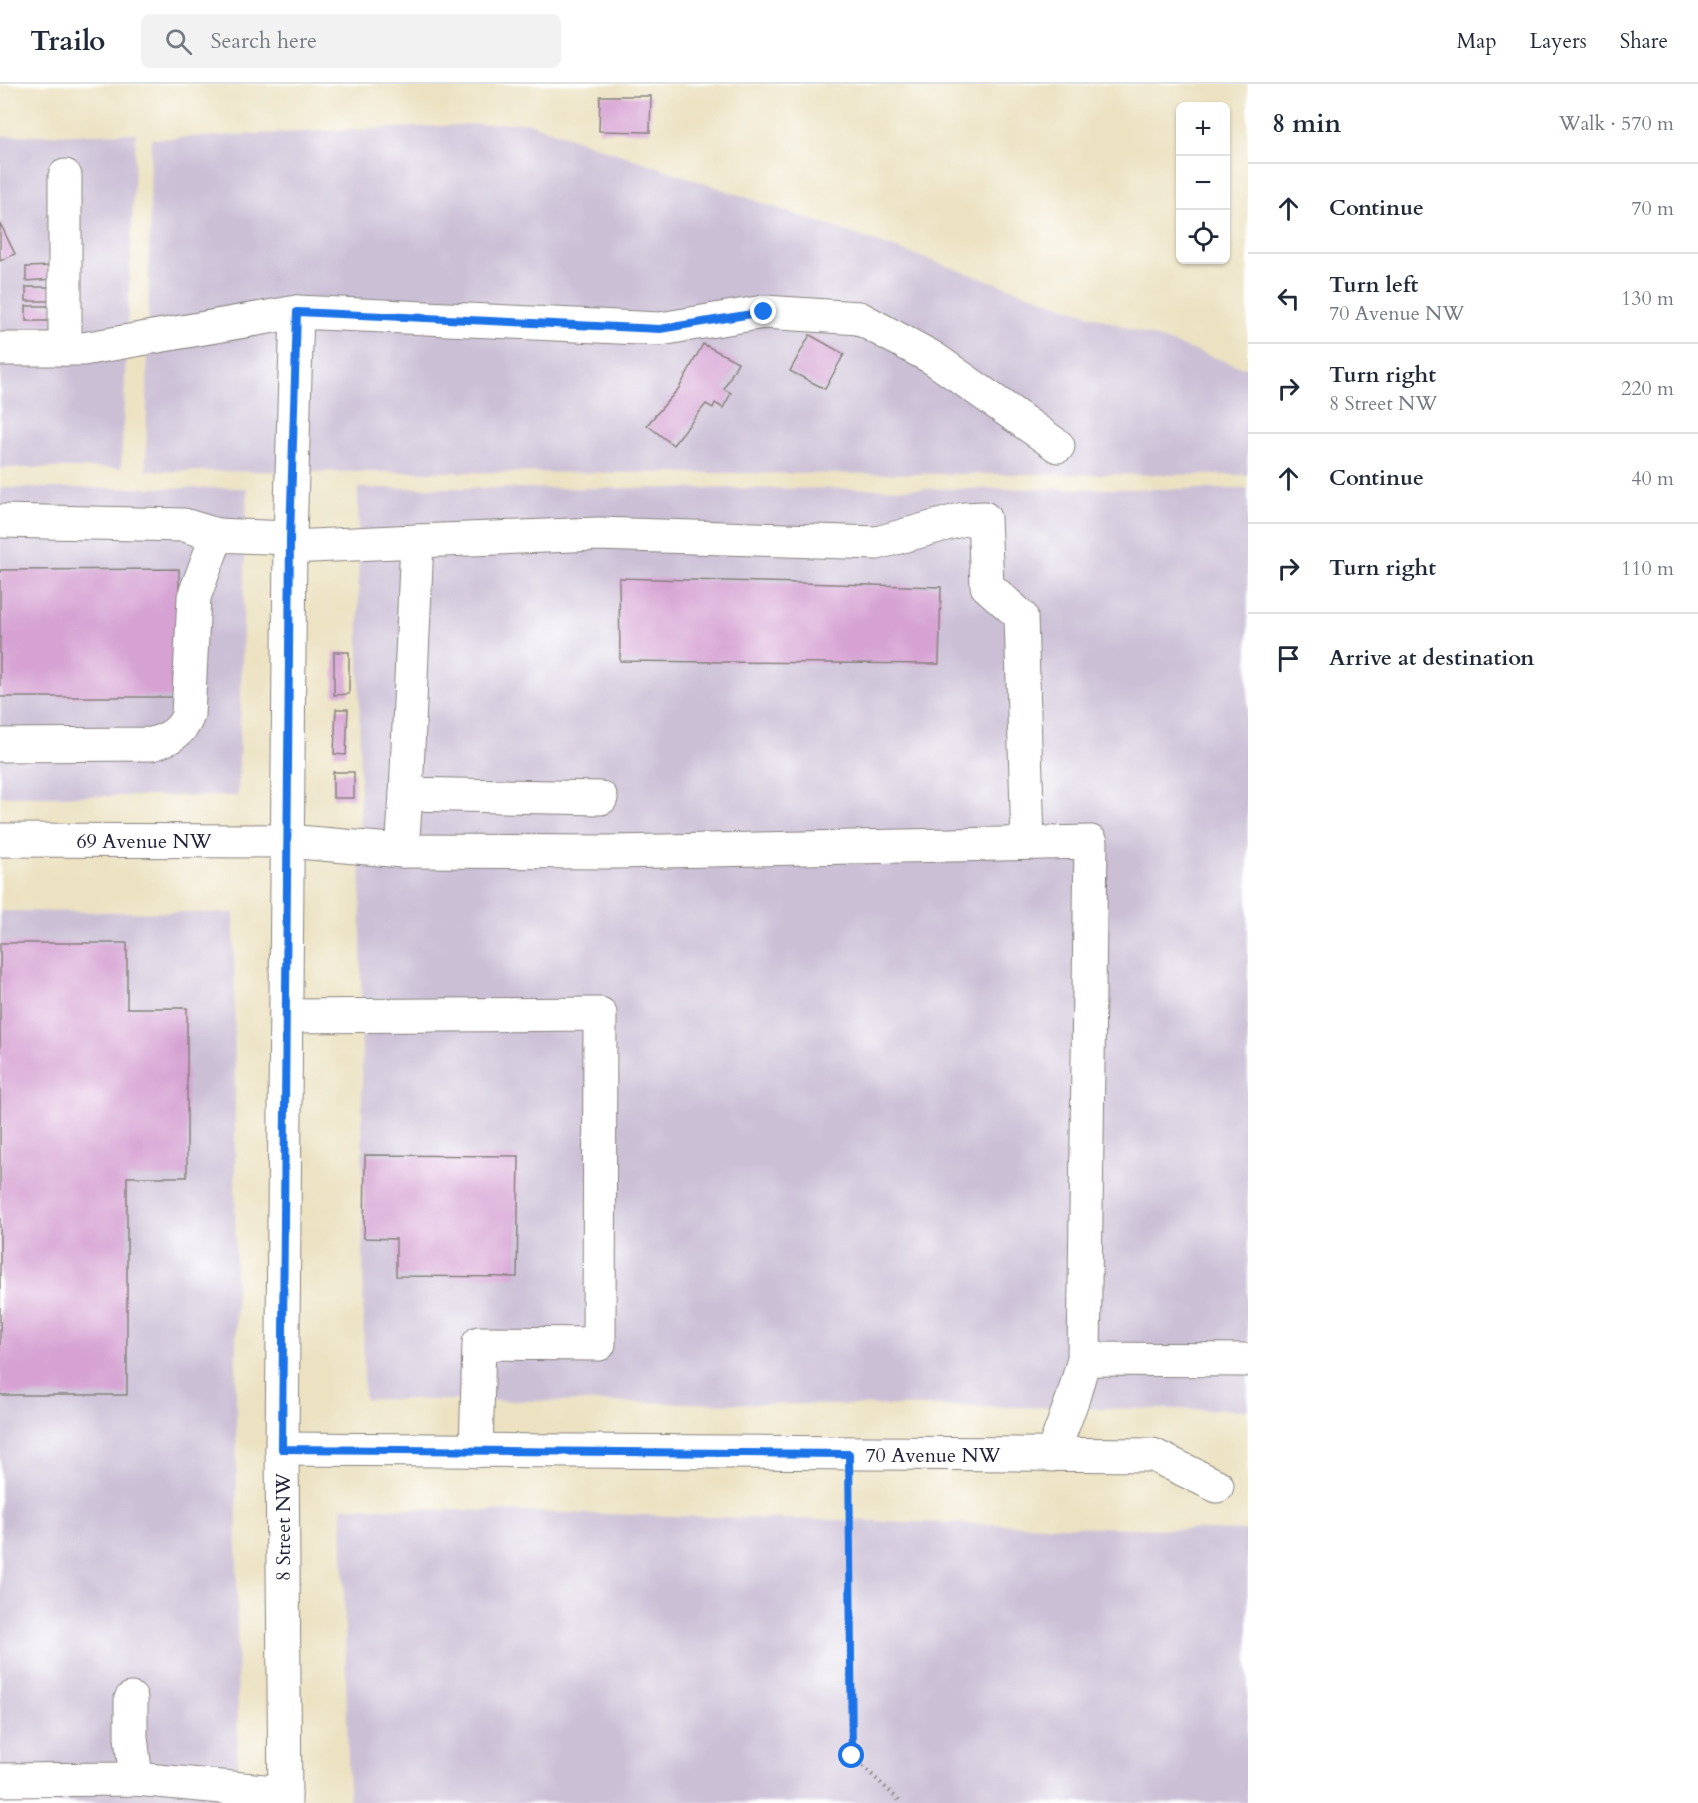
<!DOCTYPE html>
<meta charset="utf-8">
<style>
body{margin:0;font-family:Cardo,serif;background:#f2f2f3;color:#1f2937}
.controls{position:absolute;right:18px;top:18px;display:grid;overflow:hidden;border-radius:9px;box-shadow:0 2px 4px #0004}
.controls button{width:54px;height:54px;display:grid;place-items:center;padding:0;border:0;border-bottom:2px solid #e0e1e3;background:#fff;color:#1f2937;font:30px sans-serif}
.stop{position:absolute;width:18px;height:18px;margin:-14px;border:4px solid #1a73e8;border-radius:50%;background:#fff}
.stop.end{background:#1a73e8;border-color:#fff;box-shadow:0 2px 6px #0008}
.list{margin:0;padding:0;list-style:none}
h2{display:flex;justify-content:space-between;align-items:center;height:78px;margin:0;padding:0 24px;font-size:26px}
h2 small{font-size:20px;font-weight:400;color:#747a83}
.list li{display:grid;grid-template-columns:39px 1fr auto;gap:18px;align-items:center;box-sizing:border-box;height:90px;padding:0 24px;border-top:2px solid #e0e1e3}
.list b{display:block;font-size:22px;white-space:nowrap}
.list p{margin:0;font-size:20px;white-space:nowrap;color:#747a83}
.list em{font-size:20px;font-style:normal;color:#747a83}
.icon{flex:none;width:33px;height:33px;fill:none;stroke:currentColor;stroke-width:2;stroke-linecap:round;stroke-linejoin:round}
.map{position:relative;flex:none;width:1248px;height:1719px;overflow:hidden}
header{display:flex;align-items:center;gap:36px;box-sizing:border-box;height:84px;padding:0 30px;background:#fff;border-bottom:2px solid #e0e1e3}
header strong{font-size:28px}
nav{display:flex;gap:33px;margin-inline-start:auto;font-size:21px}
.search{width:420px;height:54px;background:#f2f2f3;display:flex;align-items:center;gap:15px;box-sizing:border-box;padding:0 21px;border-radius:9px;color:#747a83;font-size:22px}
main{display:flex}
aside{flex:1;background:#fff}
.map>svg:first-child{display:block}
.industrial{fill:#cbbfd5}
.building{fill:#d6a2d3}
.lines{fill:none;stroke-linecap:round;stroke-linejoin:round}
.minor-casing{stroke:#87827e;stroke-width:35}
.path{stroke:#87827e;stroke-width:4;stroke-dasharray:1.5 4.5;stroke-linecap:butt}
.minor{stroke:#fff;stroke-width:33}
.route{stroke:#1a73e8;stroke-width:8}
.labels{text-anchor:middle;dominant-baseline:central;stroke-width:5;stroke-linejoin:round;paint-order:stroke}
.street-label{font-size:20px;fill:#22223b;stroke:#fff}
</style>
<header>
<strong>Trailo</strong>
<div class="search"><svg class="icon" aria-label="search" viewBox="0 0 24 24"><circle cx="10" cy="10" r="6"/><path d="M15 15l6 6"/></svg>Search here</div>
<nav><a>Map</a><a>Layers</a><a>Share</a></nav>
</header>
<main>
<div class="map">
<svg width="1248" height="1719" viewBox="0 0 1248 1719">
<rect width="100%" height="100%" fill="#fff"/>
<filter id="ink" filterUnits="userSpaceOnUse"><feTurbulence type="fractalNoise" baseFrequency=".0167" numOctaves="2"/><feDisplacementMap in="SourceGraphic" scale="12" xChannelSelector="R" yChannelSelector="G"/><feConvolveMatrix kernelMatrix="1 2 1 2 8 2 1 2 1" color-interpolation-filters="sRGB"/></filter>
<filter id="wash" filterUnits="userSpaceOnUse"><feTurbulence type="fractalNoise" baseFrequency=".008" numOctaves="4" result="noise"/><feDisplacementMap in="SourceGraphic" scale="24" xChannelSelector="R" yChannelSelector="G"/><feGaussianBlur stdDeviation="1.35" result="paint"/><feColorMatrix in="noise" values="0 0 0 0 0 0 0 0 0 0 0 0 0 0 0 0 0 1.4 0 .05"/><feComposite in="paint" operator="in"/></filter>
<g filter="url(#wash)">
<rect width="100%" height="100%" fill="#ece2c2"/>
<g class="industrial">
<polygon points="526,38 1248,285 1248,391 146,387 151,55"/>
<polygon points="136,49 121,384 0,384 0,52"/>
<polygon points="0,404 247,404 238,712 0,712"/>
<polygon points="358,404 1248,405 1248,1326 364,1315"/>
<polygon points="0,827 234,829 238,1719 0,1719"/>
<polygon points="342,1423 1248,1447 1248,1719 349,1719"/>
</g>
<g id="blocks">
<g class="building">
<polygon points="600,12 651,12 650,48 599,47"/>
<polygon points="0,139 15,170 0,177"/>
<polygon points="53,182 53,195 26,197 26,183"/>
<rect x="26" y="203" width="27" height="14"/>
<rect x="26" y="222" width="27" height="15"/>
<polygon points="810,251 844,270 825,305 790,287"/>
<polygon points="703,260 738,278 724,305 731,309 723,324 715,319 713,324 706,320 673,361 647,341 679,304"/>
<polygon points="179,485 179,613 0,613 0,486"/>
<polygon points="619,494 941,503 939,580 620,577"/>
<polygon points="334,568 349,568 349,610 334,611"/>
<polygon points="336,625 348,625 346,671 334,670"/>
<rect x="333" y="688" width="21" height="26"/>
<polygon points="0,859 127,859 127,924 187,924 187,1093 127,1093 127,1311 0,1311"/>
<polygon points="365,1071 519,1072 517,1193 396,1192 396,1155 364,1154"/>
</g>
</g>
</g>
<g filter="url(#ink)">
<use href="#blocks" fill-opacity="0" stroke="#87827e" stroke-width="1.5"/>
<g class="lines">
<g class="minor-casing">
<g id="minor">
<polyline points="65,92 65,265"/>
<polyline points="0,265 83,265 297,228"/>
<polyline points="0,437 184,441 217,451"/>
<polyline points="291,463 417,457"/>
<path d="M0,661L152,660C169,655 182,648 188,631L194,513L217,451L290,454"/>
<polyline points="601,714 406,710 417,457 598,450 877,459 964,435 984,434 987,502 1021,532 1028,758"/>
<polyline points="0,756 287,757 402,767 406,710"/>
<polyline points="402,767 615,768 1091,758 1084,1275 1073,1314 1052,1371"/>
<polyline points="286,932 600,930 599,1260 479,1259 476,1367"/>
<polyline points="1084,1275 1246,1276"/>
<polyline points="282,1365 1153,1371 1217,1402"/>
<polyline points="131,1615 131,1653 136,1695"/>
<polyline points="0,1696 136,1695 285,1709"/>
<polyline points="285,1719 282,1365 290,454 297,228 660,245 764,228 859,234 933,274 1058,362"/>
</g>
</g>
<polyline class="path" points="849,1399 850,1656 852,1672 902,1719"/>
<use href="#minor" class="minor"/>
</g>
</g>
<g class="lines" filter="url(#ink)">
<polyline class="route" points="764,228 660,245 297,228 290,454 282,1365 849,1370 852,1672"/>
</g>
<g class="labels">
<g class="street-label">
<text x="144" y="757">69 Avenue NW</text>
<text x="933" y="1371">70 Avenue NW</text>
<text transform="translate(283 1443) rotate(-90)">8 Street NW</text>
</g>
</g>
</svg>
<div class="controls">
<button>+</button>
<button>−</button>
<button><svg class="icon" aria-label="locate" viewBox="0 0 24 24"><circle cx="12" cy="12" r="6"/><path d="M12 2v4M12 18v4M2 12h4M18 12h4"/></svg></button>
</div>
<div class="stop" style="left:852px;top:1672px"></div>
<div class="stop end" style="left:764px;top:228px"></div>
</div>
<aside>
<h2>8 min<small>Walk · 570 m</small></h2>
<ul class="list">
<li><svg class="icon" aria-label="ahead" viewBox="0 0 24 24"><path d="M12 20V5M6 11l6-6 6 6"/></svg><div><b>Continue</b></div><em>70 m</em></li>
<li><svg class="icon" aria-label="left" viewBox="0 0 24 24"><path d="M17 20v-9H6M10 6l-5 5 5 5"/></svg><div><b>Turn left</b><p>70 Avenue NW</p></div><em>130 m</em></li>
<li><svg class="icon" aria-label="right" viewBox="0 0 24 24"><path d="M7 20v-9h11M14 6l5 5-5 5"/></svg><div><b>Turn right</b><p>8 Street NW</p></div><em>220 m</em></li>
<li><svg class="icon" aria-label="ahead" viewBox="0 0 24 24"><path d="M12 20V5M6 11l6-6 6 6"/></svg><div><b>Continue</b></div><em>40 m</em></li>
<li><svg class="icon" aria-label="right" viewBox="0 0 24 24"><path d="M7 20v-9h11M14 6l5 5-5 5"/></svg><div><b>Turn right</b></div><em>110 m</em></li>
<li><svg class="icon" aria-label="arrive" viewBox="0 0 24 24"><path d="M6 21V4h12l-3 4 3 4H6"/></svg><div><b>Arrive at destination</b></div></li>
</ul>
</aside>
</main>
